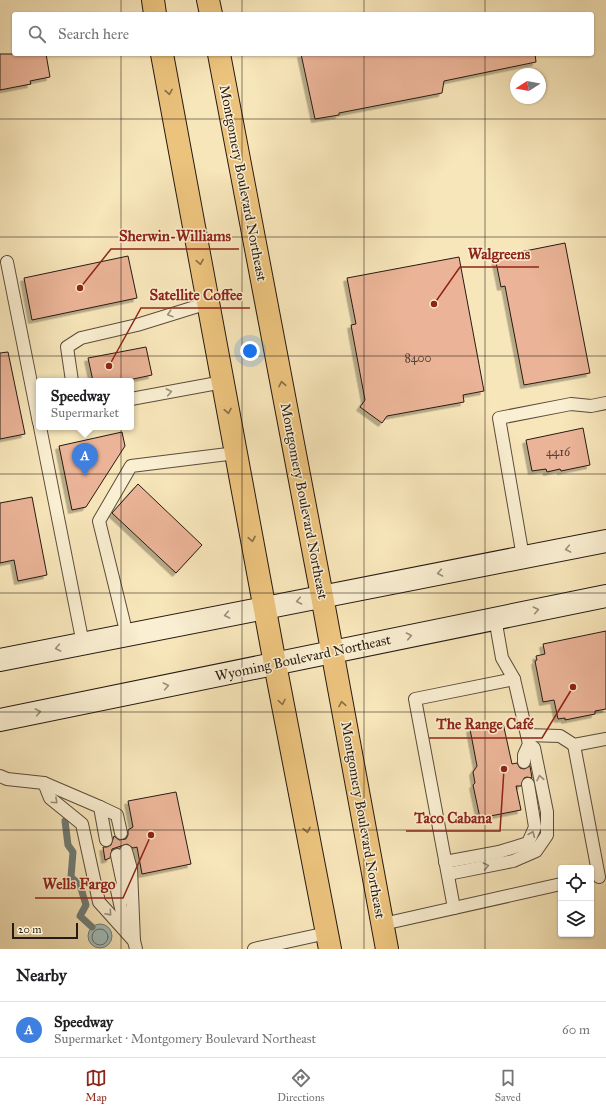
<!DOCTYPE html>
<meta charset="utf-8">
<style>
body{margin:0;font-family:"IM FELL Great Primer",serif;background:#f2f2f2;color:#202124}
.controls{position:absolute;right:12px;bottom:12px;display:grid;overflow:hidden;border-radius:4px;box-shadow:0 1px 3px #0004}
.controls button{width:36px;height:36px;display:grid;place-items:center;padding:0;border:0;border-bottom:1px solid #e0e0e0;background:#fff;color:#202124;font:20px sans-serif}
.compass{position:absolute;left:510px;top:68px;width:36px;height:36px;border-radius:50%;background:#fff;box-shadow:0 1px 3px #0004;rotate:259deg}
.scale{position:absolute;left:12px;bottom:10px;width:66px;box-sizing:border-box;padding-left:4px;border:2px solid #271a12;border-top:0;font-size:11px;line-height:14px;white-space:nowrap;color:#271a12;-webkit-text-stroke:3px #faefd2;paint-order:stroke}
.you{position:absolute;left:250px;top:351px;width:14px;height:14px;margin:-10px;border:3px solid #fff;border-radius:50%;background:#1a73e8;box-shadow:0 0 0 6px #1a73e833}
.badge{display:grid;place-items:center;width:26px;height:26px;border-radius:50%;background:#8f2418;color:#fff;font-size:13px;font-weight:700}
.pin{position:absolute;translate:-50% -33px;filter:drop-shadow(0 1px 2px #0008)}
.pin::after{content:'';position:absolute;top:21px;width:14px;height:12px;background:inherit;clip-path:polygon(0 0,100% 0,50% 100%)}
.popup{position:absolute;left:36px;top:378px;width:98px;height:52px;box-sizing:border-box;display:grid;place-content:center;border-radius:4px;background:#fff;filter:drop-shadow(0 1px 3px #0005);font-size:13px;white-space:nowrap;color:#757577}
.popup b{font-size:15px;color:#202124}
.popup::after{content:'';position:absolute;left:50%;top:100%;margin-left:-8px;border:8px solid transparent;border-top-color:#fff}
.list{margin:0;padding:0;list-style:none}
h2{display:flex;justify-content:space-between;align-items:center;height:52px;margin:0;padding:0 16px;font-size:17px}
h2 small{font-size:13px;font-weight:400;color:#757577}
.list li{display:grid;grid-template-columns:26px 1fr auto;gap:12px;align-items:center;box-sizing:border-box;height:56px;padding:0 16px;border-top:1px solid #e0e0e0}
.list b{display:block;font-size:15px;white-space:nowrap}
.list p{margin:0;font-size:13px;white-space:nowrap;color:#757577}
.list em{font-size:13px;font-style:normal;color:#757577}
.icon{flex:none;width:22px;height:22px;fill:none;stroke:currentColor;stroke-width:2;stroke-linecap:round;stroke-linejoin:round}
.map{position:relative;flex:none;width:606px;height:949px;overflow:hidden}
.search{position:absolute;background:#fff;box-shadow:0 1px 3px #0004;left:12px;right:12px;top:12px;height:44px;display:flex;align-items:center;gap:10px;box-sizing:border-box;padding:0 14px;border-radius:4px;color:#757577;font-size:15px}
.sheet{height:108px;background:#fff}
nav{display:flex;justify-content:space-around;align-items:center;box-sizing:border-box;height:56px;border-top:1px solid #e0e0e0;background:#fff;font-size:11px;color:#757577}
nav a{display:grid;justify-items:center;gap:2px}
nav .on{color:#8f2418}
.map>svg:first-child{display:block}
.water{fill:#a1bdb9;stroke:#707c76}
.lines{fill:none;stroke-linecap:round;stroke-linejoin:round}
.shore{stroke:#646c66;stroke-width:1}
.stream{stroke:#707c76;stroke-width:7}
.building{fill:#ebb498;stroke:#271a12;filter:url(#shadow)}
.lane-casing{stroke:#5b4d3c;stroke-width:14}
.secondary-casing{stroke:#271a12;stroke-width:24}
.primary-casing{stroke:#271a12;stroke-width:24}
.lane{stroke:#faefd2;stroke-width:12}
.secondary{stroke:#faefd2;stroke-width:22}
.primary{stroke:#ecc37d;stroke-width:22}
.oneway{stroke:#8a6e48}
.oneway2{stroke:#9b8f7c}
.grid{fill:none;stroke:#271a12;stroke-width:1;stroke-opacity:0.55}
.labels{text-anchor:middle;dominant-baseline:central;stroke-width:3;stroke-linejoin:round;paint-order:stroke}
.number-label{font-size:12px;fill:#584034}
.street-label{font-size:14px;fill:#271a12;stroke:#faefd2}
.leader{fill:none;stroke:#8f2418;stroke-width:1.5}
.callout-dot{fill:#8f2418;stroke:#faefd2;stroke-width:1.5}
.callout-label{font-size:15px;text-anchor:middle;font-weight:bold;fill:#8f2418;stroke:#faefd2;stroke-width:3;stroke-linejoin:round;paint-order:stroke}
</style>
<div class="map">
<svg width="606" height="949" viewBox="0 0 606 949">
<defs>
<filter id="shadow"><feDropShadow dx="-3.5" dy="3.5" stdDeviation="0" flood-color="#0004"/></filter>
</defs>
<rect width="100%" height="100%" fill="#f7e6ba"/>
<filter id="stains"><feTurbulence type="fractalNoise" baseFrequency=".005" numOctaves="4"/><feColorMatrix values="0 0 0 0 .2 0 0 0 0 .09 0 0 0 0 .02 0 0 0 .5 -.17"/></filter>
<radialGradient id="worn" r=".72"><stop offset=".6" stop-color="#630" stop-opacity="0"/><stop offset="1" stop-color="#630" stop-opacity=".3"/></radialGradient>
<circle class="water" cx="100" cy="936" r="12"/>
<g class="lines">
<circle class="shore" cx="100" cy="937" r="8"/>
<polyline class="stream" points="65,821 68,845 73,852 71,877 80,885 86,905 80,916 92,927"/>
</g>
<g class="building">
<polygon points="0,54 46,54 50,77 30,81 31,84 0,90"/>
<polygon points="301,54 535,54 536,62 444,81 442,93 339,113 339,115 315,119"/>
<polygon points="565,243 590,373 524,385 505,286 501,287 495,257"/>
<polygon points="128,256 137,298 32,320 24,278"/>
<polygon points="459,257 484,391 463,395 464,402 387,416 382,423 360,407 365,400 351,325 356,324 347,278"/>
<polygon points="146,347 152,375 124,381 93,381 88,358"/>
<polygon points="8,352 25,434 0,439 0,353"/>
<polygon points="583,428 590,465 561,471 560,469 547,472 546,469 532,471 526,440"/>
<polygon points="122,432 125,446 86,507 72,510 59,446"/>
<polygon points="138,484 202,545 176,573 112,513"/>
<polygon points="32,497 47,575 18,581 14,560 0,563 0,503"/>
<polygon points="606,631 606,709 595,711 595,714 565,720 565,718 558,719 554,700 543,702 535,661 537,660 536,656 545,654 543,644"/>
<polygon points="503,723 512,764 517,763 520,768 524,769 530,766 532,778 527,777 524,778 521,786 516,786 521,810 480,818 473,785 475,783 473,772 477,766 470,729"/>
<polygon points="176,792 191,864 142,874 137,847 133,848 127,844 112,849 110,858 105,860 103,847 107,847 111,845 114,836 119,840 126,839 128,835 128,830 133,827 128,801"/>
</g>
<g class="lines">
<g class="lane-casing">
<g id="lane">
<polyline points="7,262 39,423"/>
<polyline points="72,381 67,347 81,338 137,325 208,303"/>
<polyline points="131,399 223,382"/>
<polyline points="40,427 83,644"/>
<polyline points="523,557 499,418 571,404 591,406 606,403"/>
<polyline points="495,618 502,658 514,679"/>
<polyline points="127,635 99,521 131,466 236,453"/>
<polyline points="527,735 560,736 574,745 606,739"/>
<polyline points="574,745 599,877"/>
<polyline points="0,776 7,779 44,783 50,798 82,824 99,902 134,941 136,949"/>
<polyline points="44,783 100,807 106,840"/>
<polyline points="100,807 117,815 121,833"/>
<polyline points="126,851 131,869 134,941"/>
<polyline points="117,855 126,898"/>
<polyline points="445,862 499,852 528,843 535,827 528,784"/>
<polyline points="448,874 513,861 536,851 547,835 547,812 534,748 529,744"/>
<polyline points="117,890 126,931"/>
<polyline points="454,908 415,699 514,679 529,744 524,755 524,762"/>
<polyline points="383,924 561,884"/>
<polyline points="254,949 327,933"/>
</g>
</g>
<g class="secondary-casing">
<g id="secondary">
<polyline points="0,660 606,541"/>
<polyline points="0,720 606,596"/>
</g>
</g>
<g class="primary-casing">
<g id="primary">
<polyline points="153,0 155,14"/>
<polyline points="208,0 211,14"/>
<polyline points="162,54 275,664 330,949"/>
<polyline points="219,54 322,596 387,949"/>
</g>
</g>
<use href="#lane" class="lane"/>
<use href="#secondary" class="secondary"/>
<use href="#primary" class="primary"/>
</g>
<defs><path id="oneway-chevron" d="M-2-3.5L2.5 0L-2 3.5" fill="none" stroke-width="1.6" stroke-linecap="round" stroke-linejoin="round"/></defs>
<g class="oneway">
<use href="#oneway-chevron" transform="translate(169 92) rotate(80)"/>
<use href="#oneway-chevron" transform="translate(200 262) rotate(80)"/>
<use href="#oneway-chevron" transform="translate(282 384) rotate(-101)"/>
<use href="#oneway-chevron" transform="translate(228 411) rotate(79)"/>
<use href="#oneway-chevron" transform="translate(252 539) rotate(79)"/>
<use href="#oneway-chevron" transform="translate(282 702) rotate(79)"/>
<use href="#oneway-chevron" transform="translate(342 704) rotate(-100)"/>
<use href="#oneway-chevron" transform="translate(307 830) rotate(79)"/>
</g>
<g class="oneway2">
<use href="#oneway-chevron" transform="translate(170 314) rotate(162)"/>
<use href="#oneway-chevron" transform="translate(169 392) rotate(-11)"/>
<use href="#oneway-chevron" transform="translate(568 549) rotate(169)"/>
<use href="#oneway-chevron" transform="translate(440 573) rotate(169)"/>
<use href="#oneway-chevron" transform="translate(299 601) rotate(168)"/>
<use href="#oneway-chevron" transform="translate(536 610) rotate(-12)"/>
<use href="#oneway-chevron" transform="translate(227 615) rotate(169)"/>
<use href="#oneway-chevron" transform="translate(409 636) rotate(-12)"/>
<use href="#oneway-chevron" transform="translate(58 648) rotate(169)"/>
<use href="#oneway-chevron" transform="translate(166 686) rotate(-11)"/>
<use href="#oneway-chevron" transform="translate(38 712) rotate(-11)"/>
<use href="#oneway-chevron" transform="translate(540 778) rotate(-101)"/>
<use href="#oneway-chevron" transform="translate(55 801) rotate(43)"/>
<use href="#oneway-chevron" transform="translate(532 834) rotate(-67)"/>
<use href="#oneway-chevron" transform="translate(486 866) rotate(-11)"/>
<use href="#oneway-chevron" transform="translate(109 913) rotate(49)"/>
</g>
<path class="grid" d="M121,0V14M242,0V14M364,0V14M485,0V14M121,54V949M242,54V949M364,54V949M485,54V949M0,119H606M0,237H606M0,356H606M0,474H606M0,593H606M0,712H606M0,830H606"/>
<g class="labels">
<g class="number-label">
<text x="418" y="358">8400</text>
<text x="558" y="452">4416</text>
</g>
<g class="street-label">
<text transform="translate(243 183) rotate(79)">Montgomery Boulevard Northeast</text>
<text transform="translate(304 501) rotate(79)">Montgomery Boulevard Northeast</text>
<text transform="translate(303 658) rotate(-12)">Wyoming Boulevard Northeast</text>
<text transform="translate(363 820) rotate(80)">Montgomery Boulevard Northeast</text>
</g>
</g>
<path class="leader" d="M80 288L111 249H239M434 304L460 267H539M109 366L141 308H250M573 687L542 738H429M504 769L500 831H406M151 835L123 898H35"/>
<g class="callout-dot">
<circle cx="80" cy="288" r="4"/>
<circle cx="434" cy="304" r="4"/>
<circle cx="109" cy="366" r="4"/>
<circle cx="573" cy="687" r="4"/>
<circle cx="504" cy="769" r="4"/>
<circle cx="151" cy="835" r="4"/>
</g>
<g class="callout-label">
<text x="175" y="241">Sherwin-Williams</text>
<text x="499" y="259">Walgreens</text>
<text x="196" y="300">Satellite Coffee</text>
<text x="485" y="729">The Range Café</text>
<text x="453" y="823">Taco Cabana</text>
<text x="79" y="889">Wells Fargo</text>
</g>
<rect width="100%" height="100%" filter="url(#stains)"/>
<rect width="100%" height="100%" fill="url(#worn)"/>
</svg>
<div class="controls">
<button><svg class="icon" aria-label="locate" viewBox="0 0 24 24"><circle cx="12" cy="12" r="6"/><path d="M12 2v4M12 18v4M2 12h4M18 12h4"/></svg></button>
<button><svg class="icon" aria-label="layers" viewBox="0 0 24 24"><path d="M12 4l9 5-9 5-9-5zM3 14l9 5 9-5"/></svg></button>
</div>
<svg class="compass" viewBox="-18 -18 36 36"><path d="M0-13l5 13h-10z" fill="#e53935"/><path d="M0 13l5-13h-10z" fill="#757577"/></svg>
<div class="scale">20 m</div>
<div class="you"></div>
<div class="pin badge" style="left:85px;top:476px;background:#3f7fe0">A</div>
<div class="popup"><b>Speedway</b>Supermarket</div>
<div class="search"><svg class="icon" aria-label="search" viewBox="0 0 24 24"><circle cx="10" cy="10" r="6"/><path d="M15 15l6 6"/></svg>Search here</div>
</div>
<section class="sheet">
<h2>Nearby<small></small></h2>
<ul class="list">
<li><span class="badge" style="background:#3f7fe0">A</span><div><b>Speedway</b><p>Supermarket · Montgomery Boulevard Northeast</p></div><em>60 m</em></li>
</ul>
</section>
<nav>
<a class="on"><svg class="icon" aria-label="map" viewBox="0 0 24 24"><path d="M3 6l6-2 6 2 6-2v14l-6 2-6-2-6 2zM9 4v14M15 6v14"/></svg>Map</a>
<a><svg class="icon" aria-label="directions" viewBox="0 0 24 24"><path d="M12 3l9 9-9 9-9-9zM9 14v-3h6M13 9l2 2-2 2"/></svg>Directions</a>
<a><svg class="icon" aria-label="saved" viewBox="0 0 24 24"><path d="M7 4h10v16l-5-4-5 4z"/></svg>Saved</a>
</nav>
